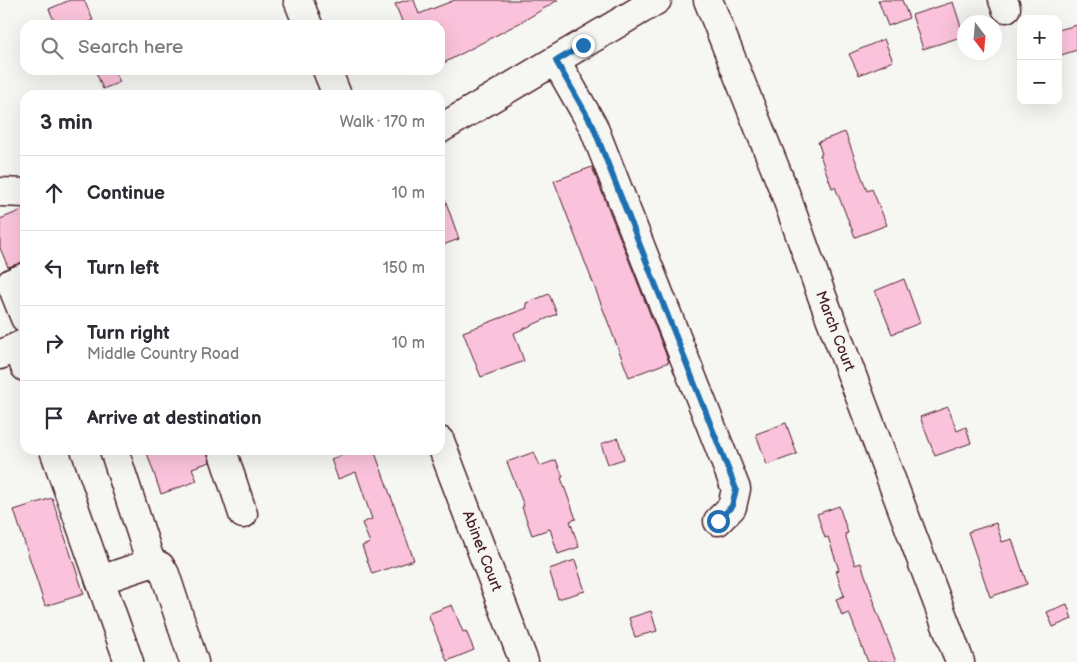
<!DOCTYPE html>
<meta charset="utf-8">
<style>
body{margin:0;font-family:"Balsamiq Sans",sans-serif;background:#f2f2f3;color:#2b2b33}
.controls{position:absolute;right:15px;top:15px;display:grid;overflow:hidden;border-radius:10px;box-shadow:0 5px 20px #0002}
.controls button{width:45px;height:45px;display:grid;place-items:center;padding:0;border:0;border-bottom:1px solid #e1e1e2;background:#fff;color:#2b2b33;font:25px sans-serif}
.compass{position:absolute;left:957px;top:15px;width:45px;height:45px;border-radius:50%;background:#fff;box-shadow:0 5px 20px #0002;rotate:164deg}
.stop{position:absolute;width:15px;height:15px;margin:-11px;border:4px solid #1f6fb2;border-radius:50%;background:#fff}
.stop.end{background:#1f6fb2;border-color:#fff;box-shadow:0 1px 5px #0008}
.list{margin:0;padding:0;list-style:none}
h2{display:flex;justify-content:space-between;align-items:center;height:65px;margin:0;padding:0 20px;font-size:21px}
h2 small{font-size:16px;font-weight:400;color:#7c7c81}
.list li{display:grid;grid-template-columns:32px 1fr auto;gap:15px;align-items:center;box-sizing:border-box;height:75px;padding:0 20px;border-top:1px solid #e1e1e2}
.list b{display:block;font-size:19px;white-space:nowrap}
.list p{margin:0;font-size:16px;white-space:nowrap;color:#7c7c81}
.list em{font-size:16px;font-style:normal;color:#7c7c81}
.icon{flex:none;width:28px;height:28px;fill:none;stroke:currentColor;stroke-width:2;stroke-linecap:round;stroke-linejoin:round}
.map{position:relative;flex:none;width:1077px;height:662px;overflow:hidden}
.search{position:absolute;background:#fff;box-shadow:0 5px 20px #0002;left:20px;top:20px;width:425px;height:55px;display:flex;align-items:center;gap:12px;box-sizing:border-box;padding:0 18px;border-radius:15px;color:#7c7c81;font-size:19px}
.panel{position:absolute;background:#fff;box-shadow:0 5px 20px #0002;left:20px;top:90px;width:425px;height:365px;border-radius:15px}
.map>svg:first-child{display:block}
.building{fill:#fac3db;stroke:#4a1f2b}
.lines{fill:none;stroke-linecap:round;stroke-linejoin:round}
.minor-casing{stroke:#4a1f2b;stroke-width:31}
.major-casing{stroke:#4a1f2b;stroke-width:31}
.minor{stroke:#f6f6f2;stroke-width:28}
.major{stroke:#f6f6f2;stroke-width:28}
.route{stroke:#1f6fb2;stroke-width:6}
.labels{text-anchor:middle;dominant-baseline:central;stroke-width:4.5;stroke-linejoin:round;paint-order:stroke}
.street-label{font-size:15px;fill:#4a1f2b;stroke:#f6f6f2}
</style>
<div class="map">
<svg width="1077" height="662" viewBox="0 0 1077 662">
<rect width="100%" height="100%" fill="#f6f6f2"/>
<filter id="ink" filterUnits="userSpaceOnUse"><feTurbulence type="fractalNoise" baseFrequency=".02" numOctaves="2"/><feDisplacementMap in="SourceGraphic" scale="10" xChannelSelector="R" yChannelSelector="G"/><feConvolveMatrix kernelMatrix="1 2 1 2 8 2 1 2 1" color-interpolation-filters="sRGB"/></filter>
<g filter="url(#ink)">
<g class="building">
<polygon points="70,0 84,0 93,20 81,25 56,25 49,9"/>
<polygon points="407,0 414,0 419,14 455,0 558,0 525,20 440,65 440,25 394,25 402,21 395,4"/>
<polygon points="878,0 902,0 909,18 888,26"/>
<polygon points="953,2 964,36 923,49 912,15"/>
<polygon points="1077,25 1077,50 1058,56 1058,30"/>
<polygon points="884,39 893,61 859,75 849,54"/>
<polygon points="95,70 114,70 120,82 103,89"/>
<polygon points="845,132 867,191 872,189 887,225 855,237 835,187 832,188 820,155 822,154 818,142"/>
<polygon points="592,167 669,362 629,377 554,181"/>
<polygon points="440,191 442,191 459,239 440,246"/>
<polygon points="25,209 25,262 8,267 0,248 0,219"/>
<polygon points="904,279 920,323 892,334 875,291"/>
<polygon points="549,294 557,314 514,333 524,361 481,377 463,332 527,308 526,303"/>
<polygon points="948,407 957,431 966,427 971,443 935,456 920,417"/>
<polygon points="786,423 797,454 767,465 756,434"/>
<polygon points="618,438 624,459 608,464 601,444"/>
<polygon points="146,450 207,450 210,462 192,468 197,481 161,494"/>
<polygon points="357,450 374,450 414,560 372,574 362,546 370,543 362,523 372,519 356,472 338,479 331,459"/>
<polygon points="534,452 540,466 556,460 563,477 561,478 576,519 570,521 579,547 558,554 550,529 532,535 522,507 524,506 507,462"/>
<polygon points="52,498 84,594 45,606 14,510"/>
<polygon points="839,506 848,533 845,534 855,565 861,563 875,604 874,604 896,662 868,662 849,613 842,616 836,599 844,596 836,571 839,570 828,537 825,538 817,514"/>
<polygon points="996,523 1002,542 1012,539 1027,584 990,597 968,532"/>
<polygon points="575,560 585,591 558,599 549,569"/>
<polygon points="1067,604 1072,619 1053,627 1047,612"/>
<polygon points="452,605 463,632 466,631 474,650 447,661 428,614"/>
<polygon points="651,611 657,631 635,637 629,618"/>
</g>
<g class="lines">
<g class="minor-casing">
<g id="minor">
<polyline points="298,0 308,25"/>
<polyline points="708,0 785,193 819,288 960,662"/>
<polyline points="1003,0 1006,8"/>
<polyline points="556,61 593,126 736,489 732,507 718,521"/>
<polyline points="327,70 337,95"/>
<polyline points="0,192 25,193"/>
<polyline points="25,277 11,283 25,318"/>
<polyline points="18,347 25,367"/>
<polyline points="440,441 524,662"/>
<polyline points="54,450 129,662"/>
<polyline points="114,450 151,563"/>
<polyline points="222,450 243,514"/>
<polyline points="100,580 151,563 160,566 165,574 194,662"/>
</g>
</g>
<g class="major-casing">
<g id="major">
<polyline points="440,129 657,0"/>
<polyline points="0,355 25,343"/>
</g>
</g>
<use href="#minor" class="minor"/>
<use href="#major" class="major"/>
</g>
</g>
<g class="lines" filter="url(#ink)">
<polyline class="route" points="583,45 556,61 593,126 736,489 732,506 718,521"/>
</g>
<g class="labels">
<g class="street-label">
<text transform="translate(835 331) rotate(69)">March Court</text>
<text transform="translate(482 551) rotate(69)">Abinet Court</text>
</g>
</g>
</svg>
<div class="controls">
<button>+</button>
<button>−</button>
</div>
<svg class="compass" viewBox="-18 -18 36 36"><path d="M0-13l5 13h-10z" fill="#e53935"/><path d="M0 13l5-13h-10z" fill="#7c7c81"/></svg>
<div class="stop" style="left:718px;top:521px"></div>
<div class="stop end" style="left:583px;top:45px"></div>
<div class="search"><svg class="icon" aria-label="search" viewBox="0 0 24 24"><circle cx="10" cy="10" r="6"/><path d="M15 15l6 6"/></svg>Search here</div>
<section class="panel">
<h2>3 min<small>Walk · 170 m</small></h2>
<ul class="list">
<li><svg class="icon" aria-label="ahead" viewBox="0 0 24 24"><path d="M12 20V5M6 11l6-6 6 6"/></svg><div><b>Continue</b></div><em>10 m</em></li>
<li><svg class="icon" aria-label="left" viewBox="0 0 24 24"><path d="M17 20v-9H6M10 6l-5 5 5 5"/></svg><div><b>Turn left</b></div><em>150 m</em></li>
<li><svg class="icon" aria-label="right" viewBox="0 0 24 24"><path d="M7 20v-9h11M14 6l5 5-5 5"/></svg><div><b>Turn right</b><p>Middle Country Road</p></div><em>10 m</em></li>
<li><svg class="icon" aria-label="arrive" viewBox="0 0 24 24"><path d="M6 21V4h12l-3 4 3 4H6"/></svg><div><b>Arrive at destination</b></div></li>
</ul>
</section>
</div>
